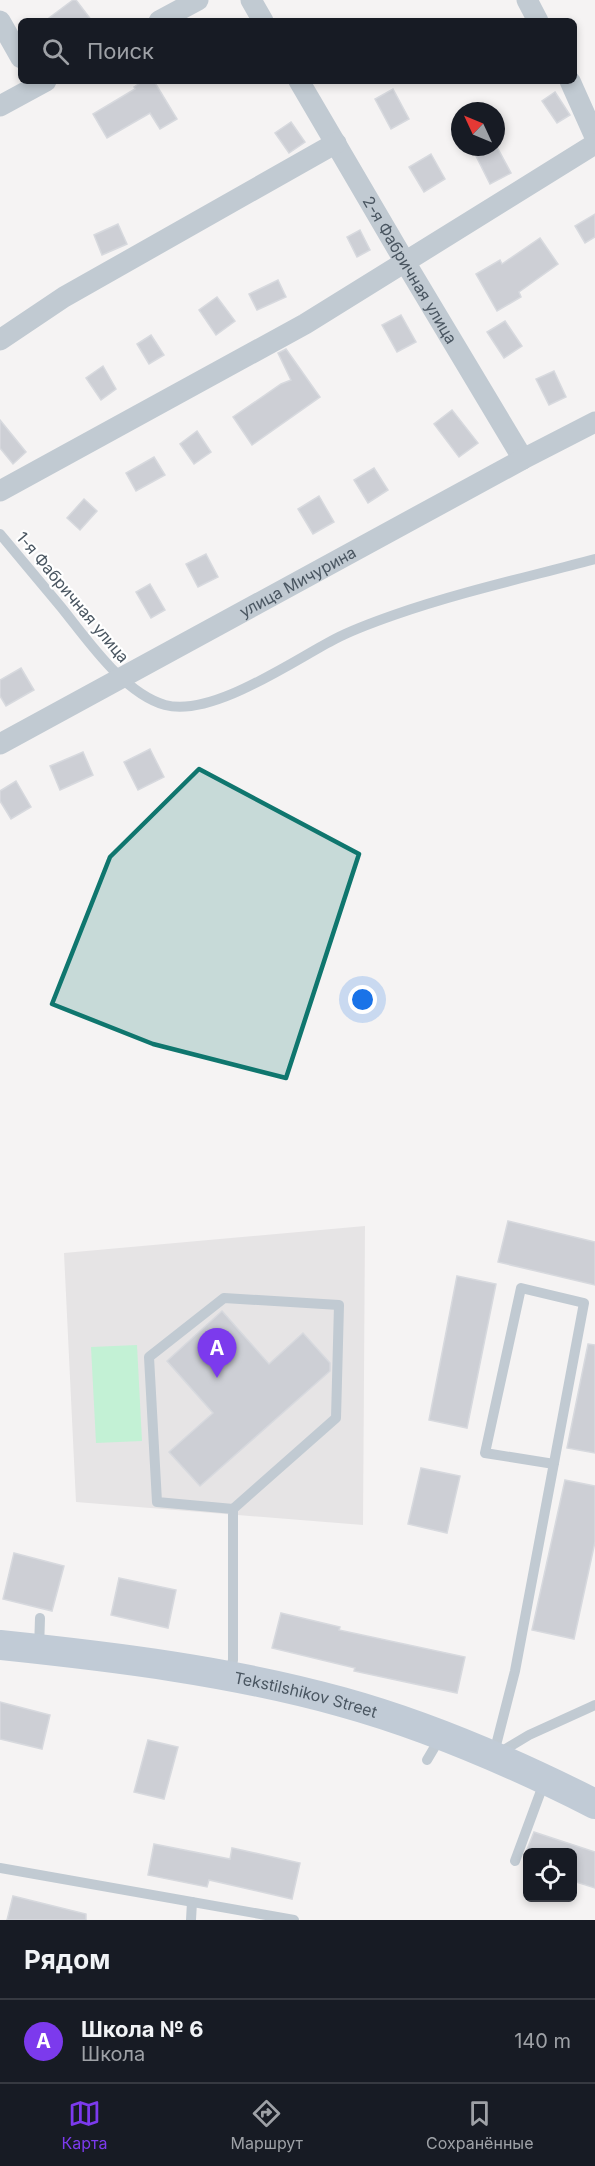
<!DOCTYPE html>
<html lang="ru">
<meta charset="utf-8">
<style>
body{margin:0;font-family:Inter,sans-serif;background:#242831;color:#f1f3f6}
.controls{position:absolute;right:18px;bottom:18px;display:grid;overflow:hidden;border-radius:9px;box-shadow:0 3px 9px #0003}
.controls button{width:54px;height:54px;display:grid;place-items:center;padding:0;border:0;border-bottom:2px solid #363941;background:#171b24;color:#f1f3f6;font:30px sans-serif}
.compass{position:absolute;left:451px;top:102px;width:54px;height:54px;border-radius:50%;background:#171b24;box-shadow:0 3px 9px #0003;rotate:314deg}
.you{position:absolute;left:363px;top:1000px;width:21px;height:21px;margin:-15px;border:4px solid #fff;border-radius:50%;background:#1a73e8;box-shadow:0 0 0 9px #1a73e833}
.badge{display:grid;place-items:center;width:39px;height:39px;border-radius:50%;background:#7c3aed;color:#fff;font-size:20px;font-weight:700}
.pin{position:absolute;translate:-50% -50px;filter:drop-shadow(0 2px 3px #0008)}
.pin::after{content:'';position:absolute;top:32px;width:21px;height:18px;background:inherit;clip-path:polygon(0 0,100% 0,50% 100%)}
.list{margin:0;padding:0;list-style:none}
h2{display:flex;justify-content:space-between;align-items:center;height:78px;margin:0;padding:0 24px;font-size:26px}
h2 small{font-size:20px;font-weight:400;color:#9ea1a6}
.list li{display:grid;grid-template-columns:39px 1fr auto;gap:18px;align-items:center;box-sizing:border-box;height:84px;padding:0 24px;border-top:2px solid #363941}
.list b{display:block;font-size:22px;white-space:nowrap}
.list p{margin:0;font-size:20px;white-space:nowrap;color:#9ea1a6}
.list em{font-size:20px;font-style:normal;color:#9ea1a6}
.icon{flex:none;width:33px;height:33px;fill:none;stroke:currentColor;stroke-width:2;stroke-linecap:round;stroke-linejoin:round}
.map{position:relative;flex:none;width:595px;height:1920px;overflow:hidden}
.search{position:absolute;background:#171b24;box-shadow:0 3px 9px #0003;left:18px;right:18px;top:18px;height:66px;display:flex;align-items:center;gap:15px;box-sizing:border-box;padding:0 21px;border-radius:9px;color:#9ea1a6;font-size:22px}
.sheet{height:162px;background:#171b24}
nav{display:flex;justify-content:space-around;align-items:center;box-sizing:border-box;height:84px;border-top:2px solid #363941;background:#171b24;font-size:16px;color:#9ea1a6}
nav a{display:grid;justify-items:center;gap:3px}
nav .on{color:#7c3aed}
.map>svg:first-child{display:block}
.education{fill:#e6e4e5}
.green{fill:#c3f1d5}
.building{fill:#cdcfd5;stroke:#d7d9de;stroke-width:1.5}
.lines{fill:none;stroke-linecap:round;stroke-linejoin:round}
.lane{stroke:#c1cad2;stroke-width:10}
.street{stroke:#c1cad2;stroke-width:21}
.secondary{stroke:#c1cbd6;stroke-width:30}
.marked{fill:#0f766e;fill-opacity:0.2;stroke:#0f766e;stroke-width:4.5;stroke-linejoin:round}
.labels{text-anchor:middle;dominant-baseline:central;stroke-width:4.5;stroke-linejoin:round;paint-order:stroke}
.street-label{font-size:16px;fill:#4a5661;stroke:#fff}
</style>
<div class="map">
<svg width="595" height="1920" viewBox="0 0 595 1920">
<rect width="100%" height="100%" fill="#f5f3f3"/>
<polygon class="education" points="365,1226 363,1525 76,1502 64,1253"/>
<polygon class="green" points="137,1345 142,1441 96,1443 91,1347"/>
<g class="building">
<polygon points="73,0 76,0 92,21 45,21"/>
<polygon points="143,81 154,81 177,119 160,129 150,113 107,138 93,114 135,89 134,87"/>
<polygon points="393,89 409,119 391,129 375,99"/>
<polygon points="555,92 570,115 557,123 542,101"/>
<polygon points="291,122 305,142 289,153 275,133"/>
<polygon points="483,147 497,147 511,173 490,184 474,152"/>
<polygon points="431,154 445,179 424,192 409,167"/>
<polygon points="595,214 595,237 585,243 575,226"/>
<polygon points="118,224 127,244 102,255 94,235"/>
<polygon points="360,230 370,250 357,257 347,237"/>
<polygon points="540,238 558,264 519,292 521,297 497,311 476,274 500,260 502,264"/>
<polygon points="278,280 286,297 257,310 249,294"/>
<polygon points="217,297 235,321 216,335 199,310"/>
<polygon points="401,315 416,342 397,352 382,325"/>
<polygon points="505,321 522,346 504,358 487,332"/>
<polygon points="151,335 164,355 149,364 137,344"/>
<polygon points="286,349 320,397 252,445 233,417 281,384 291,380 278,353"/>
<polygon points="103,366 116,389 101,400 86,378"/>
<polygon points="554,371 566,397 549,405 536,379"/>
<polygon points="452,410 478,443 459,457 434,424"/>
<polygon points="0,420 26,452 13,464 0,448"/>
<polygon points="197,431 211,452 194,464 180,444"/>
<polygon points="154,457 165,475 136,491 126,473"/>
<polygon points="374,468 388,490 368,503 354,480"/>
<polygon points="319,496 334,522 313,534 298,509"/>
<polygon points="84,499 97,511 80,530 67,518"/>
<polygon points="206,554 218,577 198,587 186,564"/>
<polygon points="150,584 165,610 151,618 136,592"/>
<polygon points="21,668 34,690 6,706 0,696 0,680"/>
<polygon points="150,749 164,777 138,790 124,762"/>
<polygon points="83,752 93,775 60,790 50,766"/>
<polygon points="16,781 31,807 11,819 0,801 0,791"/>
<polygon points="508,1221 595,1242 595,1285 498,1262"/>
<polygon points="457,1276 496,1284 467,1428 429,1420"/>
<polygon points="222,1311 269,1364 303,1333 330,1363 330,1371 200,1486 169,1452 213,1413 167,1361"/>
<polygon points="588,1344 595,1345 595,1453 567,1448"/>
<polygon points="421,1468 460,1476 447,1533 408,1524"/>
<polygon points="565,1480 595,1486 595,1542 574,1639 532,1630"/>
<polygon points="14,1553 64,1566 52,1611 3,1599"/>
<polygon points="119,1578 176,1590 168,1628 111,1615"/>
<polygon points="281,1613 340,1627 339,1630 465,1657 457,1693 354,1671 355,1668 272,1648"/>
<polygon points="0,1702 50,1715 42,1749 0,1739"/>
<polygon points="148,1740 178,1747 164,1799 134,1792"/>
<polygon points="534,1832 595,1852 595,1888 573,1881 573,1852 526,1852"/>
<polygon points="154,1844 230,1859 232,1848 300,1863 292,1899 209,1880 207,1887 148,1875"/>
<polygon points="13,1896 86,1914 86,1920 7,1920"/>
</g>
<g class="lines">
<g class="lane">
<path d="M0,534C20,558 41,583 61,607C87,639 123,693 165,705C212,718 294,660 335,639C354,629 374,622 394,615C460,592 528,577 595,559"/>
<polyline points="39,1649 40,1618"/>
<polyline points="229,1676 233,1660 233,1509 157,1502 149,1357 224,1298 339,1305 336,1418 233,1509"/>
<polyline points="494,1753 515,1671 584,1303 521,1288 485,1453 554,1464"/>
<polyline points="499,1753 529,1735 595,1705"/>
<polyline points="427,1760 440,1738"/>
<polyline points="515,1861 545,1780"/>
<polyline points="0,1868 294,1920"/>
<polyline points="191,1920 192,1902"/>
</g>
<g class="street">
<polyline points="251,0 263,21"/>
<polyline points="527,0 538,21"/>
<polyline points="0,21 21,58"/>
<polyline points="159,21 198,0"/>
<path id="s1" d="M299,81L405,262L523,459"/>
<polyline points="570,81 595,137"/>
<polyline points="0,106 46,81"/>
<polyline points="0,340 64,297 336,143"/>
<polyline points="0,491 305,324 595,144"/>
<path id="s2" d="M0,744L523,459L595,422"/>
</g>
<path class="secondary" id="s3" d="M0,1645C115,1657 230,1671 342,1702C429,1726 514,1763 595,1804"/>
</g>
<path class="marked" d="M199,769L359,854L286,1078L153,1044L52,1004L110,857Z"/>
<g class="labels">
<g class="street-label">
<text stroke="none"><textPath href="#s1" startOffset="219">2-я Фабричная улица</textPath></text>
<text stroke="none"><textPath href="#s2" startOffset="339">улица Мичурина</textPath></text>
<text transform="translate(73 597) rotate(50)">1-я Фабричная улица</text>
<text stroke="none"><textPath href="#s3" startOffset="310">Tekstilshikov Street</textPath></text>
</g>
</g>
</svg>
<div class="controls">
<button><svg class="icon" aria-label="locate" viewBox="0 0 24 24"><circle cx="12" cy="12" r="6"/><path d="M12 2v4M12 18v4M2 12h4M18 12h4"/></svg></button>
</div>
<svg class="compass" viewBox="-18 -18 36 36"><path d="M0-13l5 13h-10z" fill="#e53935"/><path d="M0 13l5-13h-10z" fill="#9ea1a6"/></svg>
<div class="you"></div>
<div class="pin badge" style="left:217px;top:1378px">A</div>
<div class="search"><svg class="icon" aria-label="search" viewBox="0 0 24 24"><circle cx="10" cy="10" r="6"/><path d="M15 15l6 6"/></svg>Поиск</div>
</div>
<section class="sheet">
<h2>Рядом<small></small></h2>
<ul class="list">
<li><span class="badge">A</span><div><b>Школа № 6</b><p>Школа</p></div><em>140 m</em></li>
</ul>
</section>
<nav>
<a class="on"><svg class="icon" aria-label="map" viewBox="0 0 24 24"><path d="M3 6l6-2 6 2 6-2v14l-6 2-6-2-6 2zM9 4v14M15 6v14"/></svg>Карта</a>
<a><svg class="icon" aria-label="directions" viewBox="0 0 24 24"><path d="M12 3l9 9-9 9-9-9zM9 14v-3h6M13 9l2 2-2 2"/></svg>Маршрут</a>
<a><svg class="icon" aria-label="saved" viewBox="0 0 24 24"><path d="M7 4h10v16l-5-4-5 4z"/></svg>Сохранённые</a>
</nav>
